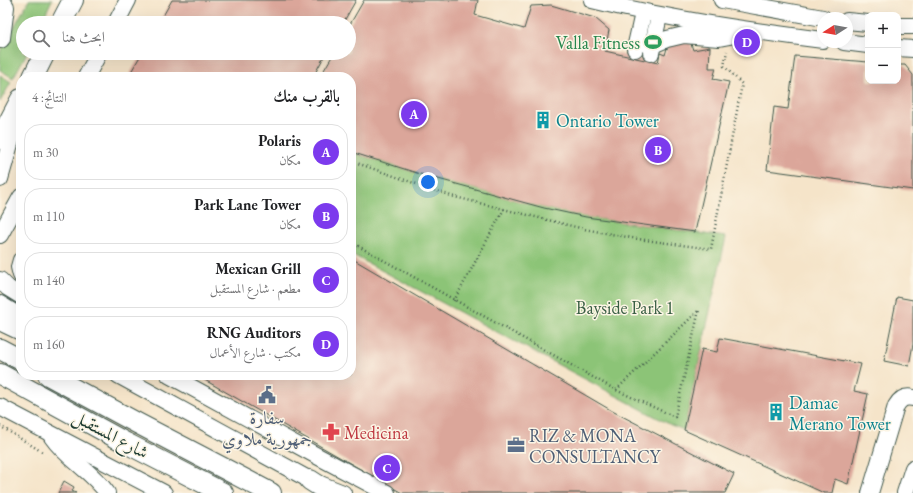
<!DOCTYPE html>
<html lang="ar">
<meta charset="utf-8">
<style>
body{margin:0;font-family:"EB Garamond",Amiri,serif;background:#f6f6f6;color:#202124;direction:rtl}
.controls{position:absolute;right:12px;top:12px;display:grid;overflow:hidden;border-radius:8px;box-shadow:0 4px 16px #0002}
.controls button{width:36px;height:36px;display:grid;place-items:center;padding:0;border:0;border-bottom:1px solid #e0e0e0;background:#fff;color:#202124;font:20px sans-serif}
.compass{position:absolute;left:817px;top:12px;width:36px;height:36px;border-radius:50%;background:#fff;box-shadow:0 4px 16px #0002;rotate:259deg}
.you{position:absolute;left:428px;top:182px;width:14px;height:14px;margin:-10px;border:3px solid #fff;border-radius:50%;background:#1a73e8;box-shadow:0 0 0 6px #1a73e833}
.badge{display:grid;place-items:center;width:26px;height:26px;border-radius:50%;background:#7c3aed;color:#fff;font-size:13px;font-weight:700}
.pin{position:absolute;translate:-50% -50%;border:2px solid #fff;box-shadow:0 1px 4px #0006}
.list{margin:0;padding:0;list-style:none}
h2{display:flex;justify-content:space-between;align-items:center;height:52px;margin:0;padding:0 16px;font-size:17px}
h2 small{font-size:13px;font-weight:400;color:#757577}
.list li{display:grid;grid-template-columns:26px 1fr auto;gap:12px;align-items:center;box-sizing:border-box;height:56px;margin:0 8px 8px;padding:0 8px;border:1px solid #e0e0e0;border-radius:16px}
.list b{display:block;font-size:15px;white-space:nowrap}
.list p{margin:0;font-size:13px;white-space:nowrap;color:#757577}
.list em{font-size:13px;font-style:normal;color:#757577}
.icon{flex:none;width:22px;height:22px;fill:none;stroke:currentColor;stroke-width:2;stroke-linecap:round;stroke-linejoin:round}
.map{position:relative;flex:none;width:913px;height:493px;overflow:hidden;direction:ltr}
.search{position:absolute;background:#fff;box-shadow:0 4px 16px #0002;left:16px;top:16px;width:340px;height:44px;display:flex;align-items:center;gap:10px;box-sizing:border-box;padding:0 14px;border-radius:22px;color:#757577;font-size:15px}
.panel{position:absolute;background:#fff;box-shadow:0 4px 16px #0002;left:16px;top:72px;width:340px;height:308px;border-radius:16px;direction:rtl}
.map>svg:first-child{display:block}
.green{fill:#8cc477;stroke:#568056}
.building{fill:#dba69a}
.lines{fill:none;stroke-linecap:round;stroke-linejoin:round}
.minor-casing{stroke:#3f564a;stroke-width:18}
.major-casing{stroke:#3f564a;stroke-width:22}
.path{stroke:#3f564a;stroke-width:2.5;stroke-dasharray:1 3;stroke-linecap:butt}
.minor{stroke:#fff;stroke-width:16}
.major{stroke:#fff;stroke-width:20}
.labels{text-anchor:middle;dominant-baseline:central;stroke-width:3;stroke-linejoin:round;paint-order:stroke}
.leisure-label{font-size:18px;fill:#27864d;stroke:#fcf5e5;text-anchor:end}
.culture-label{font-size:18px;fill:#0d838f;stroke:#fcf5e5;text-anchor:start}
.park-label{font-size:18px;fill:#3a5f45;stroke:#fcf5e5}
.service-label{font-size:18px;fill:#4e5e75;stroke:#fcf5e5}
.health-label{font-size:18px;fill:#be3a42;stroke:#fcf5e5;text-anchor:start}
.street-label{font-size:18px;fill:#1f3d34;stroke:#fcf5e5}
</style>
<div class="map">
<svg width="913" height="493" viewBox="0 0 913 493">
<rect width="100%" height="100%" fill="#fcf5e5"/>
<filter id="ink" filterUnits="userSpaceOnUse"><feTurbulence type="fractalNoise" baseFrequency=".025" numOctaves="2"/><feDisplacementMap in="SourceGraphic" scale="8" xChannelSelector="R" yChannelSelector="G"/><feConvolveMatrix kernelMatrix="1 2 1 2 8 2 1 2 1" color-interpolation-filters="sRGB"/></filter>
<filter id="wash" filterUnits="userSpaceOnUse"><feTurbulence type="fractalNoise" baseFrequency=".012" numOctaves="4" result="noise"/><feDisplacementMap in="SourceGraphic" scale="16" xChannelSelector="R" yChannelSelector="G"/><feGaussianBlur stdDeviation="0.9" result="paint"/><feColorMatrix in="noise" values="0 0 0 0 0 0 0 0 0 0 0 0 0 0 0 0 0 1.4 0 .05"/><feComposite in="paint" operator="in"/></filter>
<g filter="url(#wash)">
<rect width="100%" height="100%" fill="#f5e4c9"/>
<g class="green">
<polygon points="29,0 52,0 41,23 23,23 23,53 27,53 13,78 0,70 0,52"/>
<polygon points="0,75 11,82 0,102"/>
<polygon points="351,152 420,174 544,208 586,217 726,237 684,430 671,425 351,254"/>
</g>
<g id="blocks">
<g class="building">
<polygon points="172,0 356,0 343,23 159,23"/>
<polygon points="364,0 478,0 475,15 524,29 531,6 551,5 595,18 609,30 605,51 658,63 660,53 665,55 670,38 689,38 693,50 710,47 709,68 716,68 713,79 729,82 695,232 586,217 544,208 420,174 351,152 351,77 320,77 334,53 349,53 349,26"/>
<polygon points="142,53 326,53 313,77 128,77"/>
<polygon points="795,56 868,62 868,81 898,81 898,65 905,65 913,75 913,190 767,170 774,107 788,109"/>
<polygon points="351,258 614,412 734,474 725,493 402,493 196,375 351,375"/>
<polygon points="897,297 913,300 913,344 909,366 884,361"/>
<polygon points="720,338 861,364 854,391 868,394 848,484 835,479 832,493 824,493 684,430 702,349 717,352"/>
<polygon points="64,481 74,487 72,491 76,493 58,493"/>
</g>
</g>
</g>
<g filter="url(#ink)">
<use href="#blocks" fill-opacity="0" stroke="#3f564a" stroke-width="1"/>
<g class="lines">
<g class="minor-casing">
<g id="minor">
<path d="M592,0C668,19 745,30 823,40"/>
<polyline points="722,0 823,18"/>
<polyline points="847,21 868,23"/>
<polyline points="116,23 128,0"/>
<polyline points="898,26 913,26"/>
<polyline points="637,42 653,45 667,39 684,35 719,38 740,34"/>
<polyline points="844,42 868,45"/>
<polyline points="898,48 913,49"/>
<polyline points="635,49 643,13"/>
<polyline points="651,53 659,16"/>
<polyline points="86,77 99,53"/>
<polyline points="0,179 12,137 15,116"/>
<polyline points="0,235 21,197"/>
<polyline points="21,260 19,267 21,275"/>
<polyline points="0,280 8,288 21,296"/>
<polyline points="0,304 21,317"/>
<polyline points="118,375 310,480 343,493"/>
<polyline points="169,375 319,457 387,493"/>
<polyline points="0,407 164,493"/>
<path d="M52,437C67,459 92,471 107,493"/>
<path d="M870,493L896,406C900,399 905,396 913,398"/>
<polyline points="905,493 913,468"/>
</g>
</g>
<g class="major-casing">
<g id="major">
<polyline points="61,23 73,0"/>
<polyline points="0,38 4,7"/>
<polyline points="33,77 45,53"/>
<polyline points="0,139 21,99"/>
<polyline points="0,320 21,330"/>
<polyline points="0,349 21,360"/>
<polyline points="0,374 126,443 223,493"/>
<polyline points="48,375 137,423 271,493"/>
<polyline points="310,480 330,493"/>
</g>
</g>
<g class="path">
<polyline points="351,161 451,196 584,229 638,239 711,249 742,84 724,66 727,51"/>
<polyline points="351,242 616,390 675,417 699,310 616,390"/>
<polyline points="454,301 504,209"/>
<polyline points="0,426 44,453"/>
</g>
<use href="#minor" class="minor"/>
<use href="#major" class="major"/>
</g>
</g>
<defs>
<g id="stadium-bare" transform="scale(1.38)"><path d="M0-5a6.5 5 0 1 0 0 10a6.5 5 0 1 0 0-10ZM-3.5-1.8h7v3.6h-7Z" fill="#2e9e5b" stroke="#fcf5e5" stroke-width="2.5" paint-order="stroke"/></g>
<g id="building-bare" transform="scale(1.38)"><path d="M-4-6H4V6H1V3H-1V6H-4ZM-2.5-4.3h1.7v1.8h-1.7ZM.8-4.3h1.7v1.8H.8ZM-2.5-1h1.7V.8h-1.7ZM.8-1h1.7V.8H.8Z" fill="#0f9aa8" stroke="#fcf5e5" stroke-width="2.5" paint-order="stroke"/></g>
<g id="civic-bare" transform="scale(1.38)"><path d="M-.6-6.5H3V-4.5H.6V-3L4-1V1h2V6H-6V1h2V-1L-.6-3ZM-1.2 2.5V6h2.4V2.5Z" fill="#5c6f8a" stroke="#fcf5e5" stroke-width="2.5" paint-order="stroke"/></g>
<g id="pharmacy-bare" transform="scale(1.38)"><path d="M-2-6h4v4h4v4h-4v4h-4v-4h-4v-4h4Z" fill="#e0444e" stroke="#fcf5e5" stroke-width="2.5" paint-order="stroke"/></g>
<g id="office-bare" transform="scale(1.38)"><path d="M-6-3h4V-5.5h4V-3h4V5H-6ZM-1-4.5V-3h2v-1.5ZM-6 0V1H6V0Z" fill="#5c6f8a" stroke="#fcf5e5" stroke-width="2.5" paint-order="stroke"/></g>
</defs>
<g fill-rule="evenodd">
<use href="#stadium-bare" x="653" y="42"/>
<use href="#building-bare" x="543" y="120"/>
<use href="#civic-bare" x="267" y="395"/>
<use href="#building-bare" x="776" y="412"/>
<use href="#pharmacy-bare" x="331" y="432"/>
<use href="#office-bare" x="516" y="445"/>
</g>
<g class="labels">
<g class="leisure-label">
<text x="640" y="42">Valla Fitness</text>
</g>
<g class="culture-label">
<text x="556" y="120">Ontario Tower</text>
<text x="789" y="402">Damac<tspan x="789" dy="21">Merano Tower</tspan></text>
</g>
<g class="park-label">
<text x="625" y="307">Bayside Park 1</text>
</g>
<g class="service-label">
<text x="267" y="417">سفارة<tspan x="267" dy="21">جمهورية ملاوي</tspan></text>
<text x="529" y="435" text-anchor="start">RIZ &amp; MONA<tspan x="529" dy="21">CONSULTANCY</tspan></text>
</g>
<g class="health-label">
<text x="344" y="432">Medicina</text>
</g>
<g class="street-label">
<text transform="translate(111 434) rotate(28)">شارع المستقبل</text>
</g>
</g>
</svg>
<div class="controls">
<button>+</button>
<button>−</button>
</div>
<svg class="compass" viewBox="-18 -18 36 36"><path d="M0-13l5 13h-10z" fill="#e53935"/><path d="M0 13l5-13h-10z" fill="#757577"/></svg>
<div class="you"></div>
<div class="pin badge" style="left:414px;top:114px">A</div>
<div class="pin badge" style="left:658px;top:150px">B</div>
<div class="pin badge" style="left:387px;top:468px">C</div>
<div class="pin badge" style="left:747px;top:42px">D</div>
<div class="search"><svg class="icon" aria-label="search" viewBox="0 0 24 24"><circle cx="10" cy="10" r="6"/><path d="M15 15l6 6"/></svg>ابحث هنا</div>
<section class="panel">
<h2>بالقرب منك<small>النتائج: 4</small></h2>
<ul class="list">
<li><span class="badge">A</span><div><b>Polaris</b><p>مكان</p></div><em>30 m</em></li>
<li><span class="badge">B</span><div><b>Park Lane Tower</b><p>مكان</p></div><em>110 m</em></li>
<li><span class="badge">C</span><div><b>Mexican Grill</b><p>مطعم · شارع المستقبل</p></div><em>140 m</em></li>
<li><span class="badge">D</span><div><b>RNG Auditors</b><p>مكتب · شارع الأعمال</p></div><em>160 m</em></li>
</ul>
</section>
</div>
